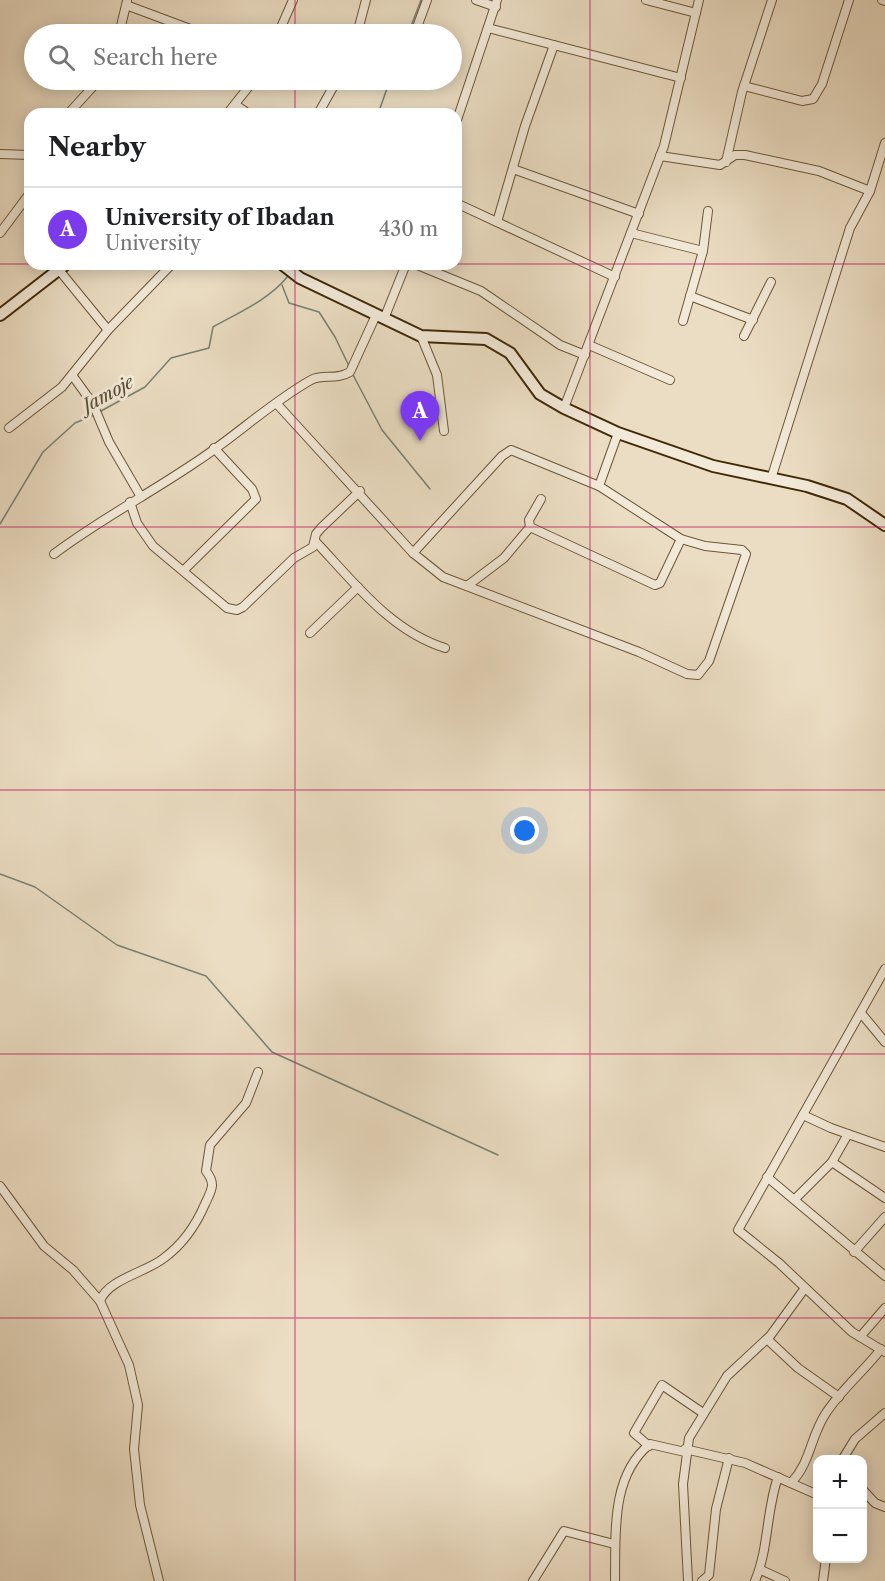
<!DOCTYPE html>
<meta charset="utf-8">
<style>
body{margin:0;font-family:"Libre Caslon Text",serif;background:#f6f6f6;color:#202124}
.controls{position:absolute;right:18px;bottom:18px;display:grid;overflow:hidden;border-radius:12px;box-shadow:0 3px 15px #0003}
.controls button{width:54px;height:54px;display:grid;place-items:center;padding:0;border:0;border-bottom:2px solid #e0e0e0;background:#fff;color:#202124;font:30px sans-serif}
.you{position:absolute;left:525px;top:831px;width:21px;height:21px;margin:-15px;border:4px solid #fff;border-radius:50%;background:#1a73e8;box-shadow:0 0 0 9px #1a73e833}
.badge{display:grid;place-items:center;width:39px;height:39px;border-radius:50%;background:#7c3aed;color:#fff;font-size:20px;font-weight:700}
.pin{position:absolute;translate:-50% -50px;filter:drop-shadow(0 2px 3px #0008)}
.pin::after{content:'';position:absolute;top:32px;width:21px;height:18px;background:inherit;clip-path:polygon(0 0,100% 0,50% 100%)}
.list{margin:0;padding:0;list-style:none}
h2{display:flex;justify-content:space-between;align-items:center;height:78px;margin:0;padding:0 24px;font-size:26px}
h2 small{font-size:20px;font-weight:400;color:#757577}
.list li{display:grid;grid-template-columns:39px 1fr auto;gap:18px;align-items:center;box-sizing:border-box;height:84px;padding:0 24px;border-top:2px solid #e0e0e0}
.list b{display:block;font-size:22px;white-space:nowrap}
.list p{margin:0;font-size:20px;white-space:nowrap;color:#757577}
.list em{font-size:20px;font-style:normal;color:#757577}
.icon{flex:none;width:33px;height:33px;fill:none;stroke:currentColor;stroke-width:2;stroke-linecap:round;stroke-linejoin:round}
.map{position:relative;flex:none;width:885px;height:1581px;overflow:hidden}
.search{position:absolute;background:#fff;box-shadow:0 3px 15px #0003;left:24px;top:24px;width:438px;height:66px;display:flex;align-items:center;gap:15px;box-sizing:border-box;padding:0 21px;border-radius:33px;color:#757577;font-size:22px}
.panel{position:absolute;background:#fff;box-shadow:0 3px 15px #0003;left:24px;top:108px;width:438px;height:162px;border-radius:18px}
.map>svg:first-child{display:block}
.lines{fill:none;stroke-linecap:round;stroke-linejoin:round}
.stream{stroke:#768172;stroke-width:1.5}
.street-casing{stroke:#6c5635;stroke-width:10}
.secondary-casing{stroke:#412906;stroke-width:14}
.street{stroke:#f2e9d8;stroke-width:8}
.secondary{stroke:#f2e9d8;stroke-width:10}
.grid{fill:none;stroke:#c2185b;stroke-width:1.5;stroke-opacity:0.55}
.labels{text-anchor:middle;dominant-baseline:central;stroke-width:6;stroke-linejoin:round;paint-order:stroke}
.water-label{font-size:18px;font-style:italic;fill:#574e33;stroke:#f2e9d8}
</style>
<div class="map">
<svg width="885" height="1581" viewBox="0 0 885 1581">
<rect width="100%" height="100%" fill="#ebddc3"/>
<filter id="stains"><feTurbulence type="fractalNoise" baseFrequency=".00333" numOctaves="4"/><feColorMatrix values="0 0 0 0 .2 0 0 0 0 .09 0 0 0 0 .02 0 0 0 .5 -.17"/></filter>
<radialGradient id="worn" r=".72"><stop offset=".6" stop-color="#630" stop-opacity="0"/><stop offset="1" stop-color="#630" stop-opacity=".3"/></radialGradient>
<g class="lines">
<g class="stream">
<polyline points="408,34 421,0"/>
<polyline points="378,114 390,80"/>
<polyline points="282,285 289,303 319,312 335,337 349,366"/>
<polyline points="352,373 382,430 430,489"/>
<path d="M101,411L145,387L171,358L209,348L213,327C238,313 270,299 288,276"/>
<polyline points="0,524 43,452 75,423 94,415"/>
<polyline points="0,874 35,887 117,945 206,976 272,1052 498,1155"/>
</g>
<g class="street-casing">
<g id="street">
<polyline points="476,0 496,7"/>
<polyline points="646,0 696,13"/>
<polyline points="882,0 885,1"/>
<polyline points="126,5 193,30"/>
<polyline points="488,28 681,78"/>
<polyline points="119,34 127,1"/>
<polyline points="278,34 293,0"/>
<polyline points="357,34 366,0"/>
<polyline points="418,34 416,30 427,0"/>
<polyline points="744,86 802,101 813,99 822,84 849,0"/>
<polyline points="236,105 249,114"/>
<polyline points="68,114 99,80"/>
<polyline points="227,114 254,80"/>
<polyline points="318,114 337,80"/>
<polyline points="456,123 497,0"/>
<polyline points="0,154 30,155"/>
<polyline points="660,156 720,165 735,155 745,155 819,171 870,191"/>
<polyline points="726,162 742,92 772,0"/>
<polyline points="513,169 639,214"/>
<polyline points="456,203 615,277"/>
<polyline points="497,222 525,126 554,45"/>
<polyline points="0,233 30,193"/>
<polyline points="631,233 703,251"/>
<polyline points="415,264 481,291 560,345 585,355"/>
<polyline points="59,270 108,330"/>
<polyline points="690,296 753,320"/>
<polyline points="384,319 406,264"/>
<polyline points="683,321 703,251 708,211"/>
<polyline points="421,336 437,375 444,431"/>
<polyline points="744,336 771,282"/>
<polyline points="589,345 670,380"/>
<polyline points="72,375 93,404 109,442 141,497"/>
<polyline points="277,404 413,553 443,577 639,652 687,674 698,675 709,661 746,554 742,550 705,546 681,539 599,486 618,433"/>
<polyline points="564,408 664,146 699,0"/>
<polyline points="9,428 62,387 108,330 172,264"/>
<polyline points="771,479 850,228 870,191 885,143"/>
<polyline points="541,499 529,520 530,527 655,585 660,583 681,539"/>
<polyline points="130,502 137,523 153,546 227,608 237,610 243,607 294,558 313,547 316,534 321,528 360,491"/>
<path d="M315,541C353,581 390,631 445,648"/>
<polyline points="413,553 502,456 511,450 599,486"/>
<path d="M54,554C99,520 149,494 196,462C235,437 270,403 311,380C323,373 335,381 350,372L376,315"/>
<polyline points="184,570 256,499 252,489 214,448"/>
<polyline points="467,586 504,558 530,527"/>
<polyline points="310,633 358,587"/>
<polyline points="885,969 738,1230 779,1263 852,1332 885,1352"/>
<polyline points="861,1013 885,1042"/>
<polyline points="803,1115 831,1128 885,1147"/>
<polyline points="832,1162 885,1198"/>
<polyline points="767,1177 885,1276"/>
<polyline points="0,1186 44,1246 73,1270 100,1301"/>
<polyline points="795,1199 832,1162 848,1134"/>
<polyline points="854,1252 885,1217"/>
<polyline points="860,1337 885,1308"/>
<polyline points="767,1339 798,1368 839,1397"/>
<polyline points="649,1446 634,1433 662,1385 703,1413"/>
<polyline points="685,1449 745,1463 818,1495"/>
<polyline points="842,1460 855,1439 885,1413"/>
<path d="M791,1483C811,1462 810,1437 826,1413C841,1390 864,1371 881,1349"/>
<polyline points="862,1489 875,1503 885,1507"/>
<polyline points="761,1570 785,1581"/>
<path d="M159,1581L140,1505L134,1449L138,1405L129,1365L100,1301C108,1279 147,1272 164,1258C183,1244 196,1225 205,1204C212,1189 216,1184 206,1171L210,1145L246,1103L258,1072"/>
<polyline points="533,1581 564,1531 614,1544"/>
<path d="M615,1581C616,1535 610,1476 650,1444L685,1452"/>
<polyline points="688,1581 683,1484 689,1438 727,1376 770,1336 805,1288"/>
<polyline points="702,1581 709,1575 716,1509 729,1458"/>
<path d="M755,1581C769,1548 766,1511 778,1477"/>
<polyline points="823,1581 826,1558"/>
</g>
</g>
<g class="secondary-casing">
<g id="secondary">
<polyline points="282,264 300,278 421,336 486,339 510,353 540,394 564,408 618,433 713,466 807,486 847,499 885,525"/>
<polyline points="0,315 66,264"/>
</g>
</g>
<use href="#street" class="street"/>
<use href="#secondary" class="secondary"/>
</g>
<path class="grid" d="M295,0V34M590,0V1581M295,80V114M0,264H30M295,264V1581M456,264H885M0,527H885M0,790H885M0,1054H885M0,1318H885"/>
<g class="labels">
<g class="water-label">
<text transform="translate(108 394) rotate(-29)">Jamoje</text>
</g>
</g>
<rect width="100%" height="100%" filter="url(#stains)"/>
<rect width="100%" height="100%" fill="url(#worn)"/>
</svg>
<div class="controls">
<button>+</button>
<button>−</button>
</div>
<div class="you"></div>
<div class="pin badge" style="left:420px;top:441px">A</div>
<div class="search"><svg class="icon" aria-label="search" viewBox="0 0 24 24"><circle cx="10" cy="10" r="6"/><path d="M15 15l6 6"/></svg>Search here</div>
<section class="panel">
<h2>Nearby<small></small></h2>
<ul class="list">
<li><span class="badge">A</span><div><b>University of Ibadan</b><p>University</p></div><em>430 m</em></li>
</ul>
</section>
</div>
